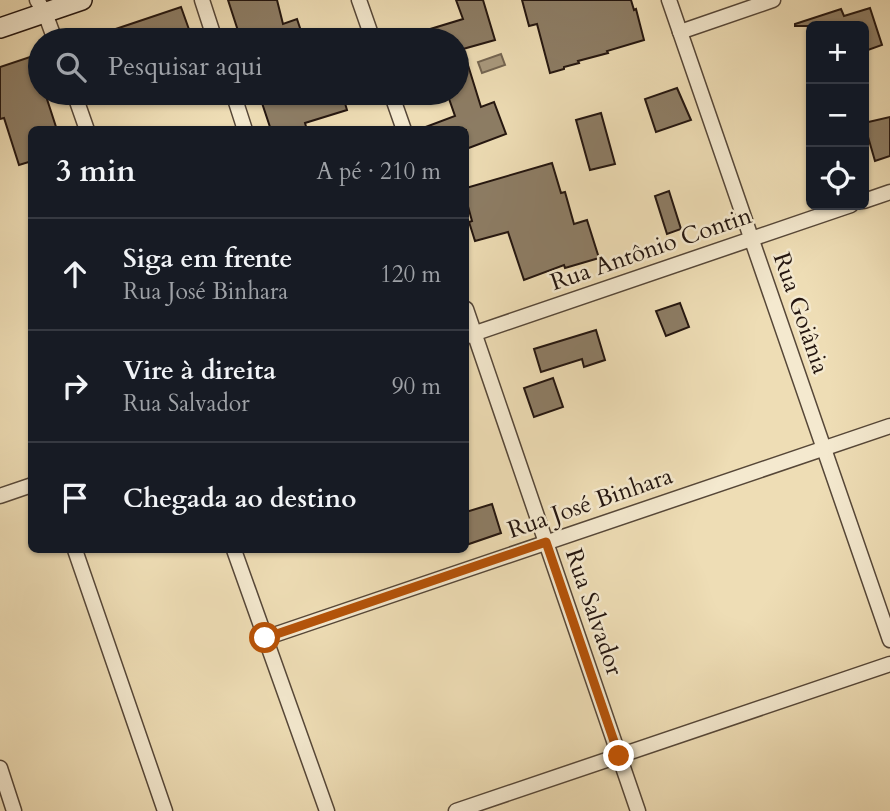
<!DOCTYPE html>
<html lang="pt">
<meta charset="utf-8">
<style>
body{margin:0;font-family:Cardo,serif;background:#20242c;color:#f1f3f6}
.controls{position:absolute;right:21px;top:21px;display:grid;overflow:hidden;border-radius:10px;box-shadow:0 2px 5px #0004}
.controls button{width:63px;height:63px;display:grid;place-items:center;padding:0;border:0;border-bottom:2px solid #363941;background:#171b24;color:#f1f3f6;font:35px sans-serif}
.stop{position:absolute;width:21px;height:21px;margin:-16px;border:5px solid #b45309;border-radius:50%;background:#fff}
.stop.end{background:#b45309;border-color:#fff;box-shadow:0 2px 7px #0008}
.list{margin:0;padding:0;list-style:none}
h2{display:flex;justify-content:space-between;align-items:center;height:91px;margin:0;padding:0 28px;font-size:30px}
h2 small{font-size:23px;font-weight:400;color:#9ea1a6}
.list li{display:grid;grid-template-columns:46px 1fr auto;gap:21px;align-items:center;box-sizing:border-box;height:112px;padding:0 28px;border-top:2px solid #363941}
.list b{display:block;font-size:26px;white-space:nowrap}
.list p{margin:0;font-size:23px;white-space:nowrap;color:#9ea1a6}
.list em{font-size:23px;font-style:normal;color:#9ea1a6}
.icon{flex:none;width:38px;height:38px;fill:none;stroke:currentColor;stroke-width:2;stroke-linecap:round;stroke-linejoin:round}
.map{position:relative;flex:none;width:890px;height:811px;overflow:hidden}
.search{position:absolute;background:#171b24;box-shadow:0 2px 5px #0004;left:28px;top:28px;width:441px;height:77px;display:flex;align-items:center;gap:18px;box-sizing:border-box;padding:0 24px;border-radius:38px;color:#9ea1a6;font-size:26px}
.panel{position:absolute;background:#171b24;box-shadow:0 2px 5px #0004;left:28px;top:126px;width:441px;height:427px;border-radius:10px}
.map>svg:first-child{display:block}
.water{fill:#a9997d;stroke:#736451;stroke-width:2}
.building{fill:#8d7d65;stroke:#23150f;stroke-width:2}
.lines{fill:none;stroke-linecap:round;stroke-linejoin:round}
.minor-casing{stroke:#564738;stroke-width:17}
.secondary-casing{stroke:#23150f;stroke-width:22}
.minor{stroke:#f4e9cf;stroke-width:14}
.secondary{stroke:#f4e9cf;stroke-width:19}
.route{stroke:#b45309;stroke-width:9}
.labels{text-anchor:middle;dominant-baseline:central;stroke-width:5;stroke-linejoin:round;paint-order:stroke}
.street-label{font-size:24px;fill:#23150f;stroke:#f4e9cf}
</style>
<div class="map">
<svg width="890" height="811" viewBox="0 0 890 811">
<rect width="100%" height="100%" fill="#eeddb5"/>
<filter id="stains"><feTurbulence type="fractalNoise" baseFrequency=".00286" numOctaves="4"/><feColorMatrix values="0 0 0 0 .2 0 0 0 0 .09 0 0 0 0 .02 0 0 0 .5 -.17"/></filter>
<radialGradient id="worn" r=".72"><stop offset=".6" stop-color="#630" stop-opacity="0"/><stop offset="1" stop-color="#630" stop-opacity=".3"/></radialGradient>
<polygon class="water" points="501,54 505,65 482,73 478,62"/>
<g class="building">
<polygon points="228,0 277,0 283,24 297,19 304,40 241,40"/>
<polygon points="456,0 483,0 495,40 463,49 481,107 494,102 506,134 466,149 466,130 423,128 455,116 447,93 457,93 457,40 405,40 404,37 463,19"/>
<polygon points="522,0 631,0 634,10 636,9 644,40 607,51 608,53 578,61 579,63 564,67 564,69 550,73 537,24 529,26"/>
<polygon points="181,7 191,35 176,40 93,40 92,37"/>
<polygon points="870,8 882,45 868,50 864,37 864,26 795,26 795,24 841,9 844,16"/>
<polygon points="33,56 40,79 40,93 45,93 57,130 32,130 32,161 19,165 4,118 0,119 0,67"/>
<polygon points="677,88 691,120 656,132 645,99"/>
<polygon points="263,93 342,93 347,110 305,123 307,130 271,130 262,103 266,102"/>
<polygon points="601,113 615,164 590,170 576,120"/>
<polygon points="890,117 890,156 875,161 864,123"/>
<polygon points="552,163 561,193 565,192 574,224 587,220 599,258 565,268 564,265 524,280 508,232 475,241 469,222 472,221 466,199 466,188"/>
<polygon points="669,191 681,229 667,234 655,196"/>
<polygon points="680,303 689,327 666,336 656,311"/>
<polygon points="596,330 605,360 584,367 582,359 541,372 534,349"/>
<polygon points="553,378 563,407 534,417 524,388"/>
<polygon points="492,504 501,533 466,545 466,512"/>
</g>
<g class="lines">
<g class="minor-casing">
<g id="minor">
<polyline points="37,0 45,13 55,40"/>
<polyline points="202,0 215,40"/>
<polyline points="359,0 373,40"/>
<polyline points="669,0 890,640"/>
<polyline points="680,32 773,0"/>
<polyline points="74,93 87,130"/>
<polyline points="233,93 245,130"/>
<polyline points="391,93 404,130"/>
<polyline points="864,201 890,192"/>
<polyline points="466,309 638,811"/>
<polyline points="467,336 851,205"/>
<polyline points="0,496 32,485"/>
<polyline points="75,550 165,811"/>
<polyline points="234,550 327,811"/>
<polyline points="265,638 890,426"/>
<polyline points="0,768 14,811"/>
<polyline points="456,811 890,664"/>
</g>
</g>
<g class="secondary-casing">
<polyline id="secondary" points="0,28 82,0"/>
</g>
<use href="#minor" class="minor"/>
<use href="#secondary" class="secondary"/>
</g>
<g class="lines">
<polyline class="route" points="265,638 546,542 619,756"/>
</g>
<g class="labels">
<g class="street-label">
<text transform="translate(651 249) rotate(-19)">Rua Antônio Contin</text>
<text transform="translate(801 313) rotate(71)">Rua Goiânia</text>
<text transform="translate(590 503) rotate(-19)">Rua José Binhara</text>
<text transform="translate(594 612) rotate(71)">Rua Salvador</text>
</g>
</g>
<rect width="100%" height="100%" filter="url(#stains)"/>
<rect width="100%" height="100%" fill="url(#worn)"/>
</svg>
<div class="controls">
<button>+</button>
<button>−</button>
<button><svg class="icon" aria-label="locate" viewBox="0 0 24 24"><circle cx="12" cy="12" r="6"/><path d="M12 2v4M12 18v4M2 12h4M18 12h4"/></svg></button>
</div>
<div class="stop" style="left:265px;top:638px"></div>
<div class="stop end" style="left:619px;top:756px"></div>
<div class="search"><svg class="icon" aria-label="search" viewBox="0 0 24 24"><circle cx="10" cy="10" r="6"/><path d="M15 15l6 6"/></svg>Pesquisar aqui</div>
<section class="panel">
<h2>3 min<small>A pé · 210 m</small></h2>
<ul class="list">
<li><svg class="icon" aria-label="ahead" viewBox="0 0 24 24"><path d="M12 20V5M6 11l6-6 6 6"/></svg><div><b>Siga em frente</b><p>Rua José Binhara</p></div><em>120 m</em></li>
<li><svg class="icon" aria-label="right" viewBox="0 0 24 24"><path d="M7 20v-9h11M14 6l5 5-5 5"/></svg><div><b>Vire à direita</b><p>Rua Salvador</p></div><em>90 m</em></li>
<li><svg class="icon" aria-label="arrive" viewBox="0 0 24 24"><path d="M6 21V4h12l-3 4 3 4H6"/></svg><div><b>Chegada ao destino</b></div></li>
</ul>
</section>
</div>
